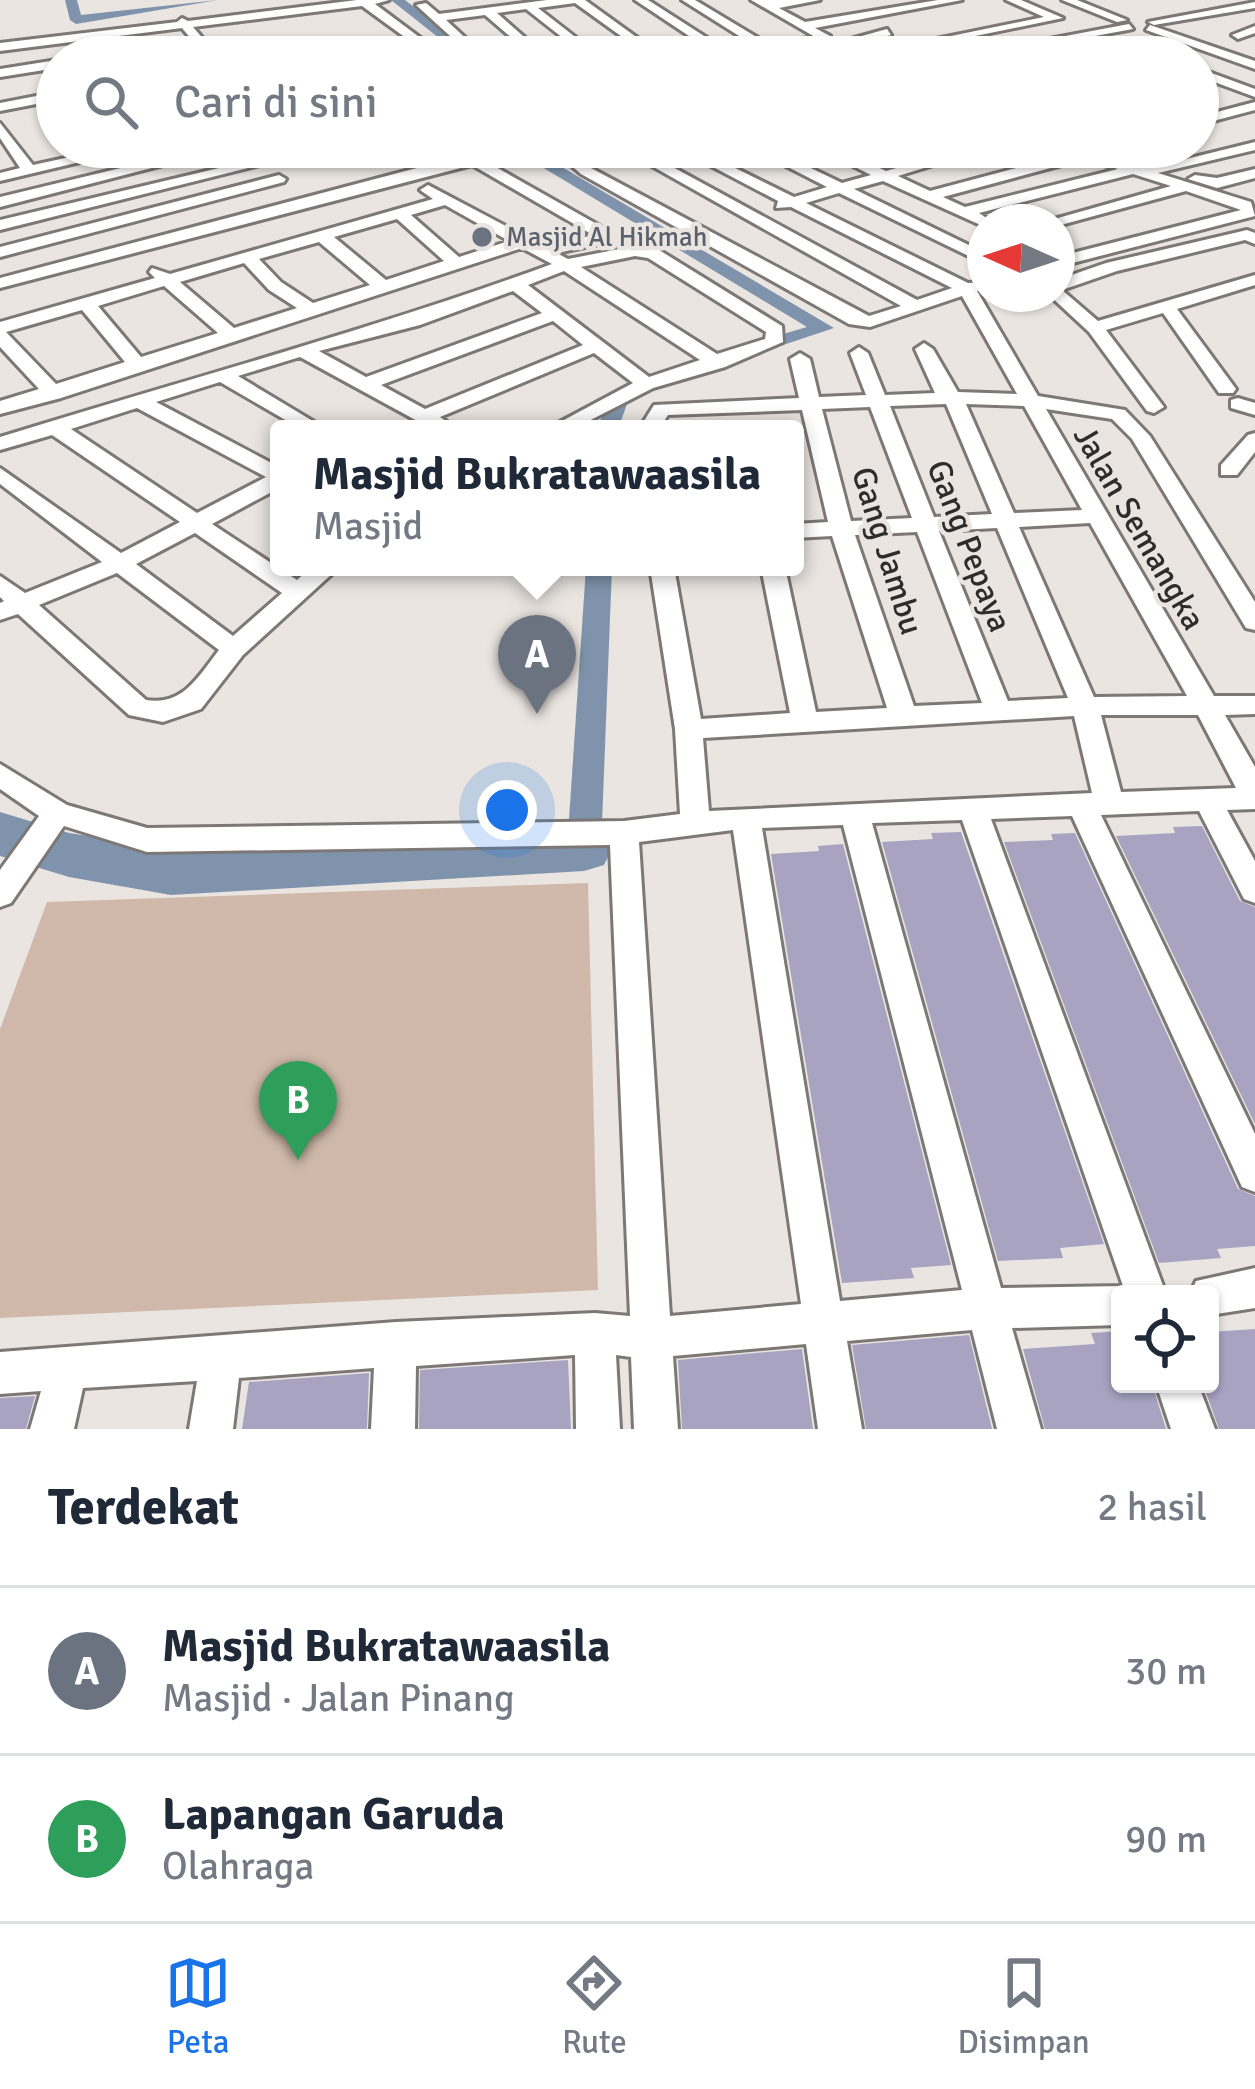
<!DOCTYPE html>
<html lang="id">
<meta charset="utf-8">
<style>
body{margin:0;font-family:Signika,sans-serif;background:#f2f2f3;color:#1f2937}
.controls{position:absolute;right:36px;bottom:36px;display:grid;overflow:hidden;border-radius:12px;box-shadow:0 3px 9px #0004}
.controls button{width:108px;height:108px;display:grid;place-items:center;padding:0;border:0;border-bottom:3px solid #e0e1e3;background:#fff;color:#1f2937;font:60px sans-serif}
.compass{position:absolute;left:967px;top:204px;width:108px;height:108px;border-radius:50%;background:#fff;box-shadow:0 3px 9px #0004;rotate:273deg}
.you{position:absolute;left:507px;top:810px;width:42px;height:42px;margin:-30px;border:9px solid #fff;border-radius:50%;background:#1a73e8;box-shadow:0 0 0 18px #1a73e833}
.badge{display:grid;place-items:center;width:78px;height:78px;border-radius:50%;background:#1a73e8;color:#fff;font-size:39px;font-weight:700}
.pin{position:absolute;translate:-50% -99px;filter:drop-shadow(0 3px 6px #0008)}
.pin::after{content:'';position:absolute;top:63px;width:42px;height:36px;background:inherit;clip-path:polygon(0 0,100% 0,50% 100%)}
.popup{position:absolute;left:270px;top:420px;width:534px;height:156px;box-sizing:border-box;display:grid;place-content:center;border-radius:12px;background:#fff;filter:drop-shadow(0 3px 9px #0005);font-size:39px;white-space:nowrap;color:#747a83}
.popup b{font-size:45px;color:#1f2937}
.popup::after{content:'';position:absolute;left:50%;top:100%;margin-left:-24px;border:24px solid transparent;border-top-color:#fff}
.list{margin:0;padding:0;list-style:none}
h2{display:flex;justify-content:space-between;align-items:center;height:156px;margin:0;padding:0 48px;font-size:51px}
h2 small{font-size:39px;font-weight:400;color:#747a83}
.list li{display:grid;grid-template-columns:78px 1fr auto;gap:36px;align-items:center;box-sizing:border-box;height:168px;padding:0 48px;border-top:3px solid #e0e1e3}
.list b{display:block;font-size:45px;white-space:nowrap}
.list p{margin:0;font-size:39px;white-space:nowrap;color:#747a83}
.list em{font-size:39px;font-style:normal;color:#747a83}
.icon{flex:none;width:66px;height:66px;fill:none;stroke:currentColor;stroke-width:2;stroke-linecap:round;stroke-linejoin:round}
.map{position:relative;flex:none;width:1255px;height:1429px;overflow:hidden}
.search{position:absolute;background:#fff;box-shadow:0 3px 9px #0004;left:36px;right:36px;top:36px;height:132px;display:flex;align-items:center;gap:30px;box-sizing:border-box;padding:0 42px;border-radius:66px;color:#747a83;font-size:45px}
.sheet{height:492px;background:#fff}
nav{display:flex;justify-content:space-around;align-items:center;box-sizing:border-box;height:168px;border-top:3px solid #e0e1e3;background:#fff;font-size:33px;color:#747a83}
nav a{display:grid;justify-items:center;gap:6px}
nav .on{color:#1a73e8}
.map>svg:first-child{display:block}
.green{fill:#d0b9aa}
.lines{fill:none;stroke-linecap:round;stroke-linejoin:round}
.canal{fill:#7f94ac;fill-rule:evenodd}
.river{fill:#7f94ac;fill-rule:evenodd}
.building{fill:#a7a3c1}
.street-casing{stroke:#7d7875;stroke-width:6}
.street{fill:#fff;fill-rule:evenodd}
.worship-dot{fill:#6b7280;stroke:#eae5e1;stroke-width:4.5}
.labels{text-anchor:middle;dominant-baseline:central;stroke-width:9;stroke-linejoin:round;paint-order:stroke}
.far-worship-label{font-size:27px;fill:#5b616d;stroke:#eae5e1;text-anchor:start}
.street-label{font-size:33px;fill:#2f2d2b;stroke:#eae5e1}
</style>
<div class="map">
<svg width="1255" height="1429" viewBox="0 0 1255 1429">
<rect width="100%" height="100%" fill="#eae5e1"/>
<polygon class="green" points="588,883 598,1290 0,1318 0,1029 47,902"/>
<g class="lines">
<g class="canal">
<polygon points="65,0 77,0 81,15 218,0 76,24 70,20"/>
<polygon points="391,0 405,0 479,57 463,57"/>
<polygon points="509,147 528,147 834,328 750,356 736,356 736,348 807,327"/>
<polygon points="640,376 651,383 627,404 618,429 596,429 614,391"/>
<polygon points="586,567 612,567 601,849 596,858 584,862 572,858 567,849"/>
</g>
<polygon class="river" points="0,812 69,833 171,849 584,827 604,833 612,849 604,865 584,871 171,895 69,877 0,856"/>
</g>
<g class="building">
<polygon points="1202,826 1240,901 1255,907 1255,1124 1116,836 1175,833 1173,827"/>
<polygon points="961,832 1104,1244 1060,1248 1063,1258 998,1261 882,842 933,839 931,833"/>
<polygon points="1075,833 1238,1189 1255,1196 1255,1246 1217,1249 1221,1258 1159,1263 1004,842 1053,840 1051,834"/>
<polygon points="843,844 951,1265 911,1268 914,1278 842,1283 771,854 819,851 818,846"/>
<polygon points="1255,1329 1255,1429 1219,1429 1203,1384 1210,1384 1210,1332"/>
<polygon points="1120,1331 1120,1384 1152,1384 1166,1429 1045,1429 1023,1349 1095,1344 1091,1333"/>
<polygon points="969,1335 992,1429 866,1429 852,1345"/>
<polygon points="802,1349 813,1429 682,1429 678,1360"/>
<polygon points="568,1360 571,1429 419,1429 420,1370"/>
<polygon points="369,1373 367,1429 242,1429 249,1382"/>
<polygon points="35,1396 26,1429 0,1429 0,1398"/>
</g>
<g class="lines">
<g class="street-casing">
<g id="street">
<polygon points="357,0 389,0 375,4 446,57 432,57 362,6 193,27 219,57 206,57 182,28 0,51 0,43 177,22 182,18 188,21"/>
<polygon points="547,0 585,0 664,57 650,57 575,3 538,8 601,57 587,57 526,9 497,13 547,57 534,57 485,15 446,20 486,57 473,57 416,5 426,3 439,14"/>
<polygon points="635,0 648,0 726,50 755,46 682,0 695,0 768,44 815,37 751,0 820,0 779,8 805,22 938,0 962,0 815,28 830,36 826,43 728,57 697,57 713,52"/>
<polygon points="1006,0 1021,0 1063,18 873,57 858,55 1044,17"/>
<polygon points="1062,0 1077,0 1127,20 1117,22"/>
<polygon points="1255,2 1255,8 1154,25 1148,22"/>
<polygon points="1129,24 1133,29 980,57 953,57"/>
<polygon points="1150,25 1255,61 1255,69 1146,30"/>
<polygon points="1255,26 1255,33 1238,39 1232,35"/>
<polygon points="887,29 891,35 839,48 833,44"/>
<polygon points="175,39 179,46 116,57 89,57"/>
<polygon points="1135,45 1163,57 1134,53 1083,57"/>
<polygon points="57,60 57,68 0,77 0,69"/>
<polygon points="1198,68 1255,89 1255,97 1198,76"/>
<polygon points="57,92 57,100 0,111 0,103"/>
<polygon points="1255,102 1255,110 1198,125 1198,117"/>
<polygon points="0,123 33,165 116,147 143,147 0,181 0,173 20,168 0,138"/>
<path d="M1255,142V150L1158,173L1251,202L1255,216L1057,267V257L1241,210L1186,191L1057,226V222H1044L1171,186L1133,174L979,213L993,222H985V227L883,181L854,189L985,253V264L839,193L806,203L968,283L982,282L985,286L977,291L1038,396L1125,410L1150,436L1255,602V630L1246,628L1132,439L1112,419L1046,409L1214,696H1255V714L1225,715L1255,767V809L1227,810L1255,861V903L1244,899L1199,811L1101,815L1255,1134V1192L1242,1187L1072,816L991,819L1166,1294H1120V1325L1012,1328L1041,1429H997L972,1330L847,1341L862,1429H818L806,1344L673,1356L678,1429H634L631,1357L616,1355L620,1429H576L575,1355L416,1366L415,1429H371L374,1368L239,1378L233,1429H189L197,1381L83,1388L74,1429H30L41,1391L0,1394V1352L396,1322L595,1313L630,1316L610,845L147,852L64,826L11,903L0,907V870L39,816L0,789V764L67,805L147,828L624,821L680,814L675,729L650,567H674L701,719L790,713L761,567H785L816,712L887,708L832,536L795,538V524L828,522L802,410L668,415L659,429H639L654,405L799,398L790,359L800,353L810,359L819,397L866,395L850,353L859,347L868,353L885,395L935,393L915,349L924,343L933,349L958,392L1017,394L962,296L870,327L849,324L581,174L550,147H566L591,168L869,316L901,306L618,147H636L917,300L952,288L791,207L776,208L778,201L675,147H693L794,197L827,187L749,147H767L842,183L871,175L816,147H835L886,171L969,147H992L898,176L930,191L1069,154L1055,147H1077L1134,165L1141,160L1162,165ZM1084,159L1118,169L965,207L943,197ZM946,404L992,514L934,517L890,406ZM966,404L1024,406L1082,510L1014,513ZM870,407L912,518L851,521L822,409ZM1090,523L1187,696L1094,697L1019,527ZM997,528L1068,698L1008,701L939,531ZM917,532L982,703L914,706L855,535ZM1101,715H1198L1236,788L1121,792ZM1074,716L1092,793L709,811L703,738ZM962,820L1123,1286L1001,1288L872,823ZM843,825L962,1290L840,1301L762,828ZM733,830L801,1304L670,1316L639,842Z"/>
<polygon points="208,147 233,147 0,207 0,197"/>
<polygon points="307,147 332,147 0,230 0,220"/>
<polygon points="519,147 549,147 487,162 609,231 611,234 603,243 557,253 557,245 593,235 472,165 0,288 0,278 432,164"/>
<polygon points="1255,169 1255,178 1217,188 1188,179 1195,175 1217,178"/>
<polygon points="279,175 286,179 284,182 0,257 0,247"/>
<path d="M428,185L568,259L635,246L659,250L782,326L783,342L725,367L653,388L573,429H547L633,383L594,353L440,417L457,429H432L300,357L238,376L326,429H301L220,382L156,402L279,467V488L212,524L297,580L312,567H338L334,572L243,655L201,709L163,722L129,715L18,614L0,620V603L4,601L0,597V576L25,593L102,562L0,484V468L121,553L180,522L52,435L0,450V437C184,380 372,330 552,264L522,248L61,398L0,414V401L39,389L0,347V322L155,278L149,272L152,268L170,274L433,199L420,190ZM445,205L509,241L459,257L411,215ZM397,219L444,261L386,280L334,237ZM319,242L370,285L313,303L281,282L259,259ZM635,256L648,258L766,332L765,339L717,354L581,267ZM244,263L269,290L297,308L234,328L180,282ZM564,271L700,360L649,377L528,285ZM164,286L218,333L141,357L98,306ZM513,291L542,313L366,377L319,351L420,325ZM82,310L125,362L56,384L6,332ZM553,321L583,345L425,409L381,385ZM137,408L266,477L197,513L71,429ZM195,533L282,593L233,636L136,564ZM117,573L219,650C198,677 183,706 146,700L39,605Z"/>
<polygon points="1247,230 1255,233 1255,244 1245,240 1117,271 1062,290 1098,321 1255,275 1255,285 1177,309 1236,389 1233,393 1219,393 1163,313 1106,330 1164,407 1154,413 1147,411 1089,332 1048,294 1057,294 1057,280 1106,263"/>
<polygon points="1238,398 1255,403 1255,415 1231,408 1231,400"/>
<polygon points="1255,433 1255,452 1237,475 1221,475 1221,465 1248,435"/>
<polygon points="1255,1268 1255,1308 1210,1315 1210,1294 1190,1294 1196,1281"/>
<polygon points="1156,1384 1198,1384 1215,1429 1171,1429"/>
</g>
</g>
<use href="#street" class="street"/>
</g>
<circle class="worship-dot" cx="482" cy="237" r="12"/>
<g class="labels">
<g class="far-worship-label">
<text x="506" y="237">Masjid Al Hikmah</text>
</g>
<g class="street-label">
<text transform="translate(1139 528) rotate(60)">Jalan Semangka</text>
<text transform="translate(969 546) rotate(69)">Gang Pepaya</text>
<text transform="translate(887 551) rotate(73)">Gang Jambu</text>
</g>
</g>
</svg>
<div class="controls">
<button><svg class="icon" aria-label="locate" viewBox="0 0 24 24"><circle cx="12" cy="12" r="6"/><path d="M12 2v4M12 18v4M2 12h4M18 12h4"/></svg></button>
</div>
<svg class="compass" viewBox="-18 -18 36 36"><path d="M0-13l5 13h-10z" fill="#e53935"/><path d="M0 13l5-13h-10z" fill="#747a83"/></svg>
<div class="you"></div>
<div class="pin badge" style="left:537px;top:714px;background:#6b7280">A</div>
<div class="popup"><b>Masjid Bukratawaasila</b>Masjid</div>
<div class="pin badge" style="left:298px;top:1160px;background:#2e9e5b">B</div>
<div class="search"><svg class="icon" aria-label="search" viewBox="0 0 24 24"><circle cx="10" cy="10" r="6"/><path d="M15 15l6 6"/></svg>Cari di sini</div>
</div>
<section class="sheet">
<h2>Terdekat<small>2 hasil</small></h2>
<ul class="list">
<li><span class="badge" style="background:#6b7280">A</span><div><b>Masjid Bukratawaasila</b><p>Masjid · Jalan Pinang</p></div><em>30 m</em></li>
<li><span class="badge" style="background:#2e9e5b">B</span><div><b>Lapangan Garuda</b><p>Olahraga</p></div><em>90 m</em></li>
</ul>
</section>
<nav>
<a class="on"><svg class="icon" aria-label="map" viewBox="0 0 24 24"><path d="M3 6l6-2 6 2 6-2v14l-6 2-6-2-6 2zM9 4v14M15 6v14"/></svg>Peta</a>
<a><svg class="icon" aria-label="directions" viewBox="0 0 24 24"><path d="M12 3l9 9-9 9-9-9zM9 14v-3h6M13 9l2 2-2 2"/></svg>Rute</a>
<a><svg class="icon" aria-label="saved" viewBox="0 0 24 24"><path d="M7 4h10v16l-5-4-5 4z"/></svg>Disimpan</a>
</nav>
